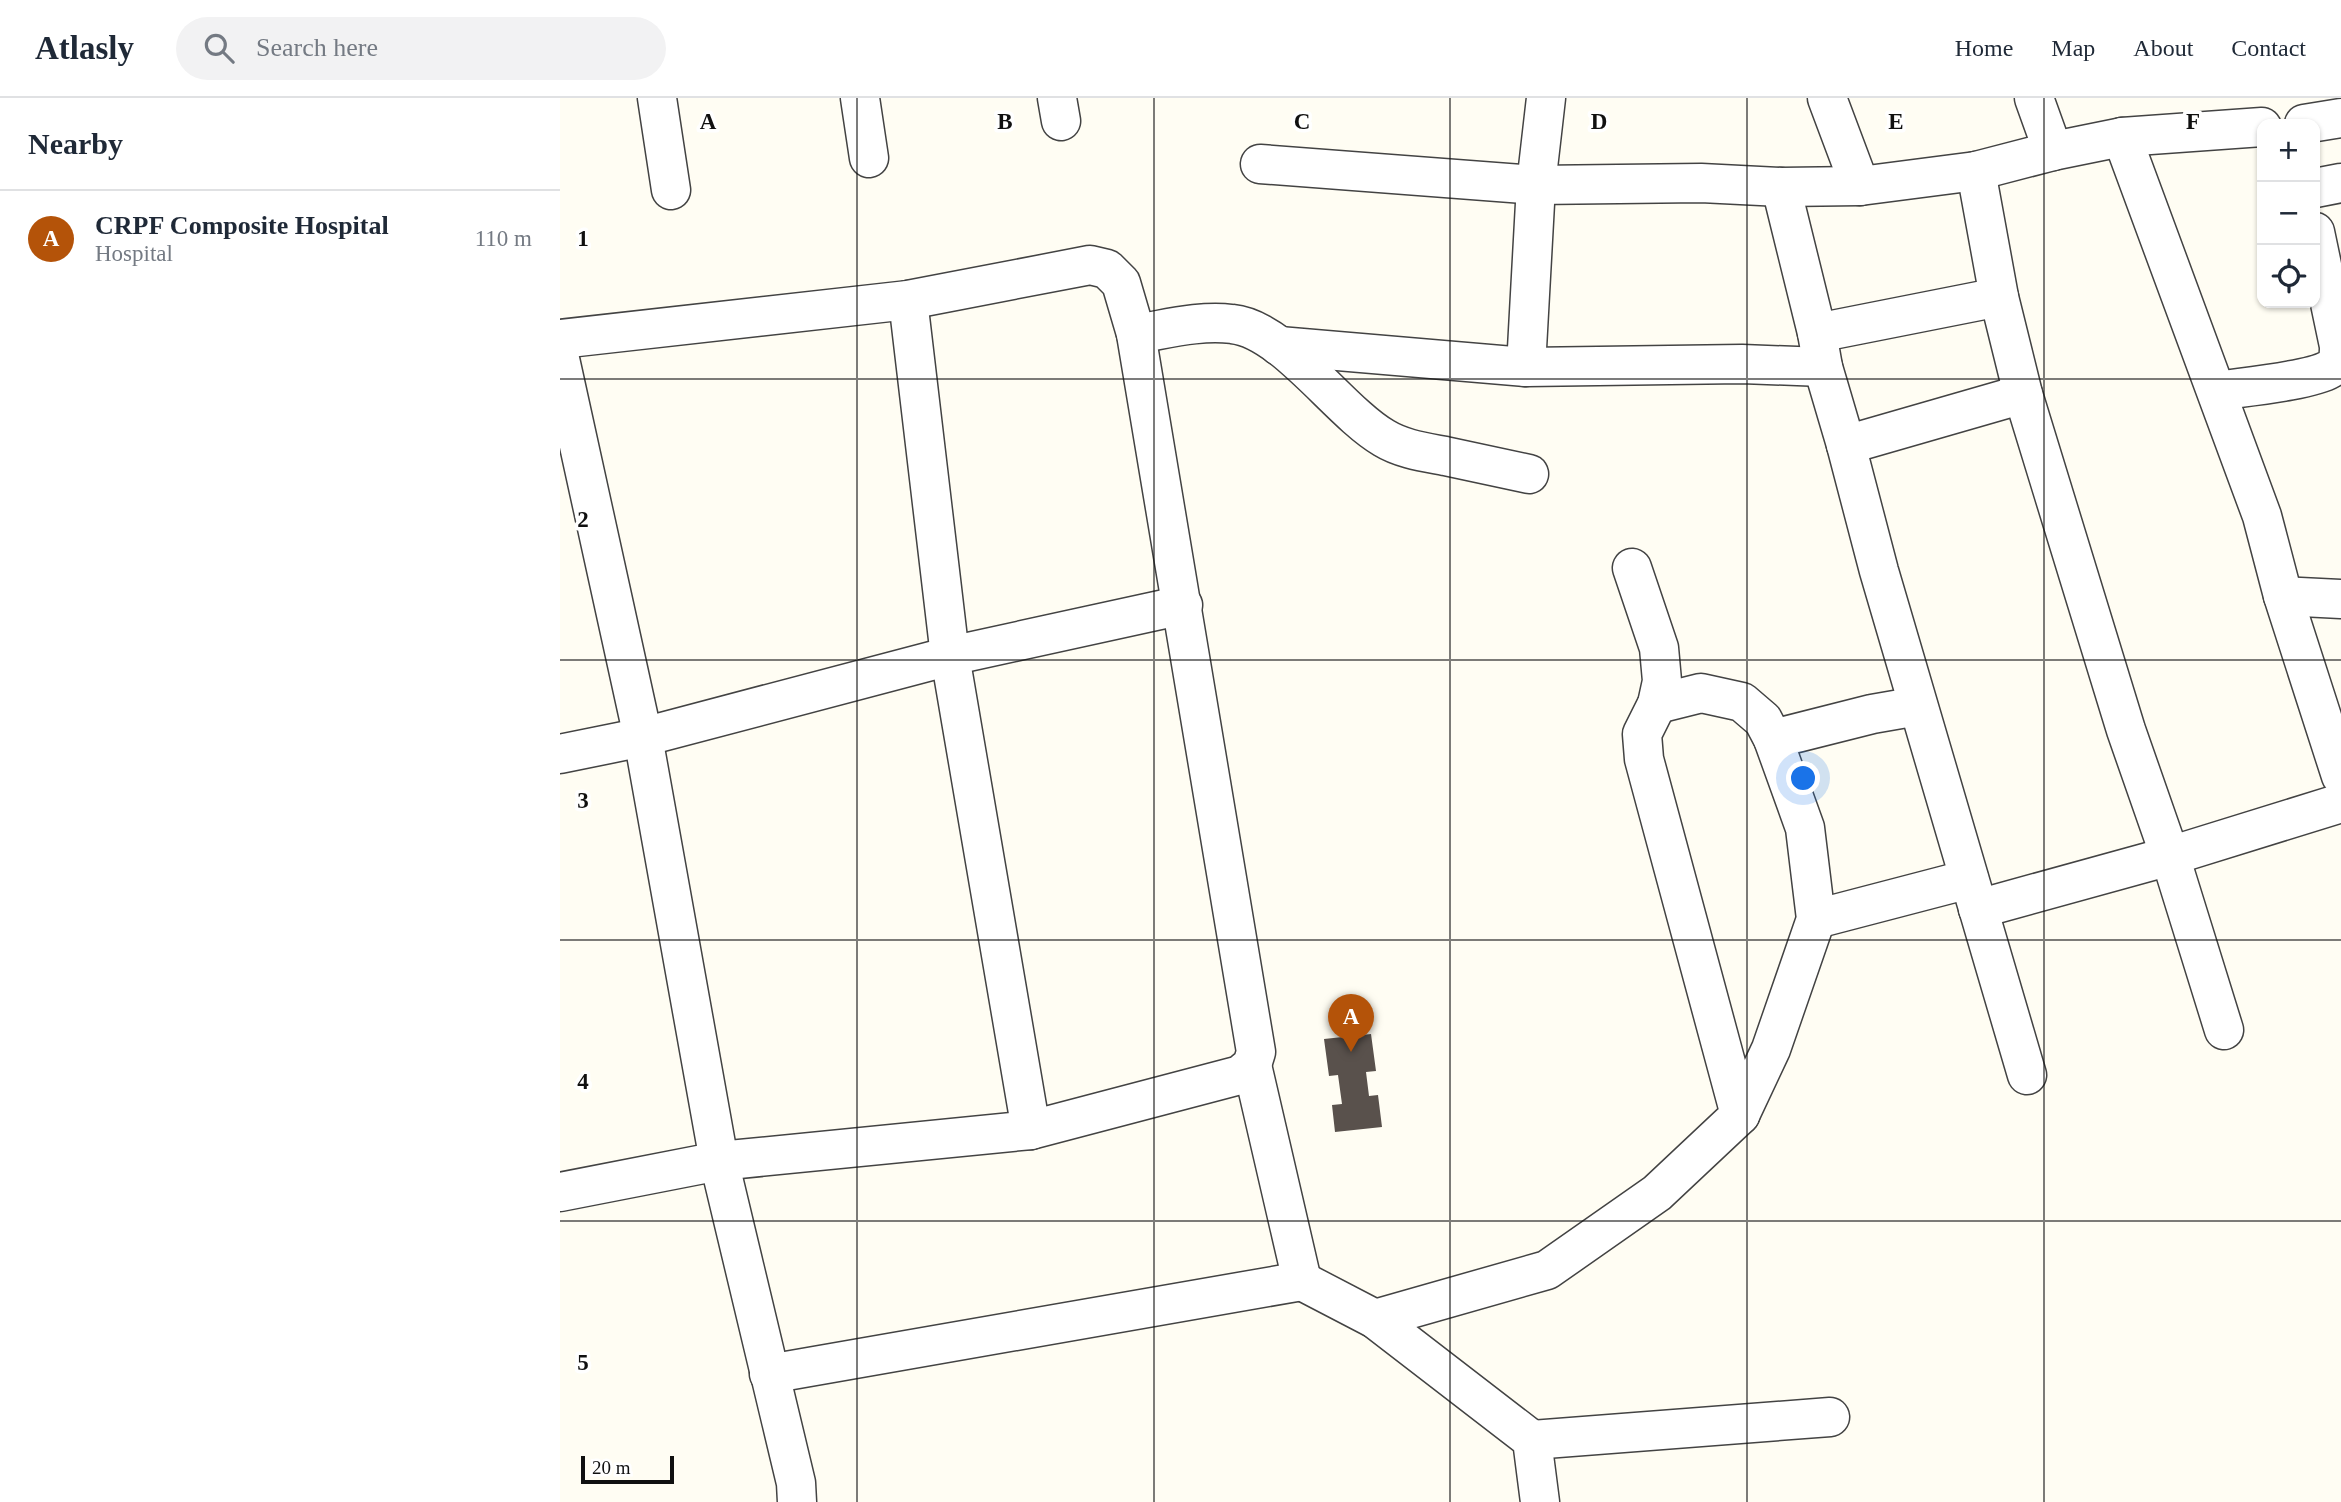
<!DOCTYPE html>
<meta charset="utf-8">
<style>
body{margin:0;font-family:Georgia,serif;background:#f2f2f3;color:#1f2937}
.controls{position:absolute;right:21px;top:21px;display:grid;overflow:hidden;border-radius:14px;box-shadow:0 2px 5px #0004}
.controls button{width:63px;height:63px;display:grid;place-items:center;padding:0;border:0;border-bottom:2px solid #e0e1e3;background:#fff;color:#1f2937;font:35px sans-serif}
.scale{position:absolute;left:21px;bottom:18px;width:93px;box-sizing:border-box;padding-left:7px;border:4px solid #101010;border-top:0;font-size:19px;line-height:24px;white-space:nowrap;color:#101010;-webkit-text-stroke:5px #fff;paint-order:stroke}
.you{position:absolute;left:1244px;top:681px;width:24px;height:24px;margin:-18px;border:5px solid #fff;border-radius:50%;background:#1a73e8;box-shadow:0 0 0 10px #1a73e833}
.badge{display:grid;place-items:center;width:46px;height:46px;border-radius:50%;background:#b45309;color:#fff;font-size:23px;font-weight:700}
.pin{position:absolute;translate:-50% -58px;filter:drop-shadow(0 2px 4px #0008)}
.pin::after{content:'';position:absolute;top:37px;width:24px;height:21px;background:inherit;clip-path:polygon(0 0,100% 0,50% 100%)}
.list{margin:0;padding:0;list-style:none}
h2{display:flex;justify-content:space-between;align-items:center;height:91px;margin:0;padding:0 28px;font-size:30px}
h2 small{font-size:23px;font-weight:400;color:#747a83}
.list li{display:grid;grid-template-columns:46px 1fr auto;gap:21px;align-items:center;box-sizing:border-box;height:98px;padding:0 28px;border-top:2px solid #e0e1e3}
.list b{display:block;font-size:26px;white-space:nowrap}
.list p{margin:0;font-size:23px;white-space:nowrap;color:#747a83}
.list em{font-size:23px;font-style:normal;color:#747a83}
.icon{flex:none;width:38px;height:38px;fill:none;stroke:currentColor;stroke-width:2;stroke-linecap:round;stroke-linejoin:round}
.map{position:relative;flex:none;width:1781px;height:1404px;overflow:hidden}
header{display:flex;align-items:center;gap:42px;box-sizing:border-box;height:98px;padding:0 35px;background:#fff;border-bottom:2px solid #e0e1e3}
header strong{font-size:33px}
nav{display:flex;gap:38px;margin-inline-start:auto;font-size:24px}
.search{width:490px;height:63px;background:#f2f2f3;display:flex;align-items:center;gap:18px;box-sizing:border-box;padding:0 24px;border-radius:38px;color:#747a83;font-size:26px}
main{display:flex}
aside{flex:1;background:#fff}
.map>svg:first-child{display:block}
.building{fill:#59514c}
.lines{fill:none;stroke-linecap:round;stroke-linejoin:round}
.minor-casing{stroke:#434343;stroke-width:41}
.minor{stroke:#fff;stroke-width:38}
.grid{fill:none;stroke:#101010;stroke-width:2;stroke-opacity:0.55}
.grid-label{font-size:23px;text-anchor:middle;font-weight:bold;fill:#101010;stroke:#fff;stroke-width:7;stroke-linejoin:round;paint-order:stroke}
</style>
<header>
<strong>Atlasly</strong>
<div class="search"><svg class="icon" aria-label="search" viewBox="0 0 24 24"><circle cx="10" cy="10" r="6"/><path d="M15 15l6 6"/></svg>Search here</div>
<nav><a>Home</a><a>Map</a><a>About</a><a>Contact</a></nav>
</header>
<main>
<aside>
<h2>Nearby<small></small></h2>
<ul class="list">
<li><span class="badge">A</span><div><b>CRPF Composite Hospital</b><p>Hospital</p></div><em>110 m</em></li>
</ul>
</aside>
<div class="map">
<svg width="1781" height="1404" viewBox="0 0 1781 1404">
<rect width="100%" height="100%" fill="#fffdf3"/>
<polygon class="building" points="811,936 816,973 806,974 809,998 818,997 822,1029 775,1034 772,1007 782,1006 778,977 769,978 764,941"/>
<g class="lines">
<g class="minor-casing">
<g id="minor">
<polyline points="97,0 111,92"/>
<polyline points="300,0 309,60"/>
<polyline points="497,0 501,23"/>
<polyline points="1267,0 1300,88"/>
<polyline points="1474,0 1493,53"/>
<polyline points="1744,26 1781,20"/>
<polyline points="1562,39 1702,418 1723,498 1781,678"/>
<polyline points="700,66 976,87 1141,85 1221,89 1300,88 1416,73 1493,53 1562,39 1702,29"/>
<polyline points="1416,73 1439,199 1463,296 1566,632 1610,758 1664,932"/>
<polyline points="1221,89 1257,235 1263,269 1286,347 1319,473 1467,977"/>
<polyline points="1755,90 1781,85"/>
<polyline points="348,202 390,558 471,1032"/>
<polyline points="1257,235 1439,199"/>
<path d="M576,236C607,231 640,222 672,226C724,231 778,313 824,340C842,351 864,354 885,358C913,364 941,370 969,376"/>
<polyline points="0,241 348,202 530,167 547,171 561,185 576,236 696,954 692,967 680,977 471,1032 159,1063 0,1094"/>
<polyline points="719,248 966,269 1182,266 1263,269"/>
<polyline points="0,261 83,639 159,1063 236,1385 237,1404"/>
<polyline points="966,269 976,87 986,0"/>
<path d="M1657,293C1683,289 1750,283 1770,271C1779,266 1779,257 1779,248L1755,134"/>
<polyline points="1286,347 1463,296"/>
<polyline points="1723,498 1781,501"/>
<polyline points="1097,606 1141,595 1182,604 1203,622 1213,641 1245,730 1256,821 1211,951 1180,1017"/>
<polyline points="1213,641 1312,616 1358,608"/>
<polyline points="0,656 83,639 390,558 623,507"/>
<polyline points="1418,811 1610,758 1781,705"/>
<polyline points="1256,821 1409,781"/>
<polyline points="742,1183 815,1221 972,1342 980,1404"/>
<polyline points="815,1221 987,1172 1097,1095 1180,1017 1084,661 1082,636 1097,606 1102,583 1099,550 1072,470"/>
<polyline points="209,1276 742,1183 692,967"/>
<polyline points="972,1342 1270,1319"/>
</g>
</g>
<use href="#minor" class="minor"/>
</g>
<path class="grid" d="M297,0V1404M594,0V1404M890,0V1404M1187,0V1404M1484,0V1404M0,281H1781M0,562H1781M0,842H1781M0,1123H1781"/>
<g class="grid-label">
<text x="148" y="31">A</text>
<text x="445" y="31">B</text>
<text x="742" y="31">C</text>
<text x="1039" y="31">D</text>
<text x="1336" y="31">E</text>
<text x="1633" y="31">F</text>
<text x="23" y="148">1</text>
<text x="23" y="429">2</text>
<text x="23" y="710">3</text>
<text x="23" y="991">4</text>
<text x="23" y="1272">5</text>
</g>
</svg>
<div class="controls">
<button>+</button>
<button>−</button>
<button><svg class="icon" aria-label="locate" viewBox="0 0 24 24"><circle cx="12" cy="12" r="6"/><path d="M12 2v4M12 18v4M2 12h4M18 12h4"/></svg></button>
</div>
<div class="scale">20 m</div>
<div class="you"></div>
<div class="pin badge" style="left:791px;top:954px">A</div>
</div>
</main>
